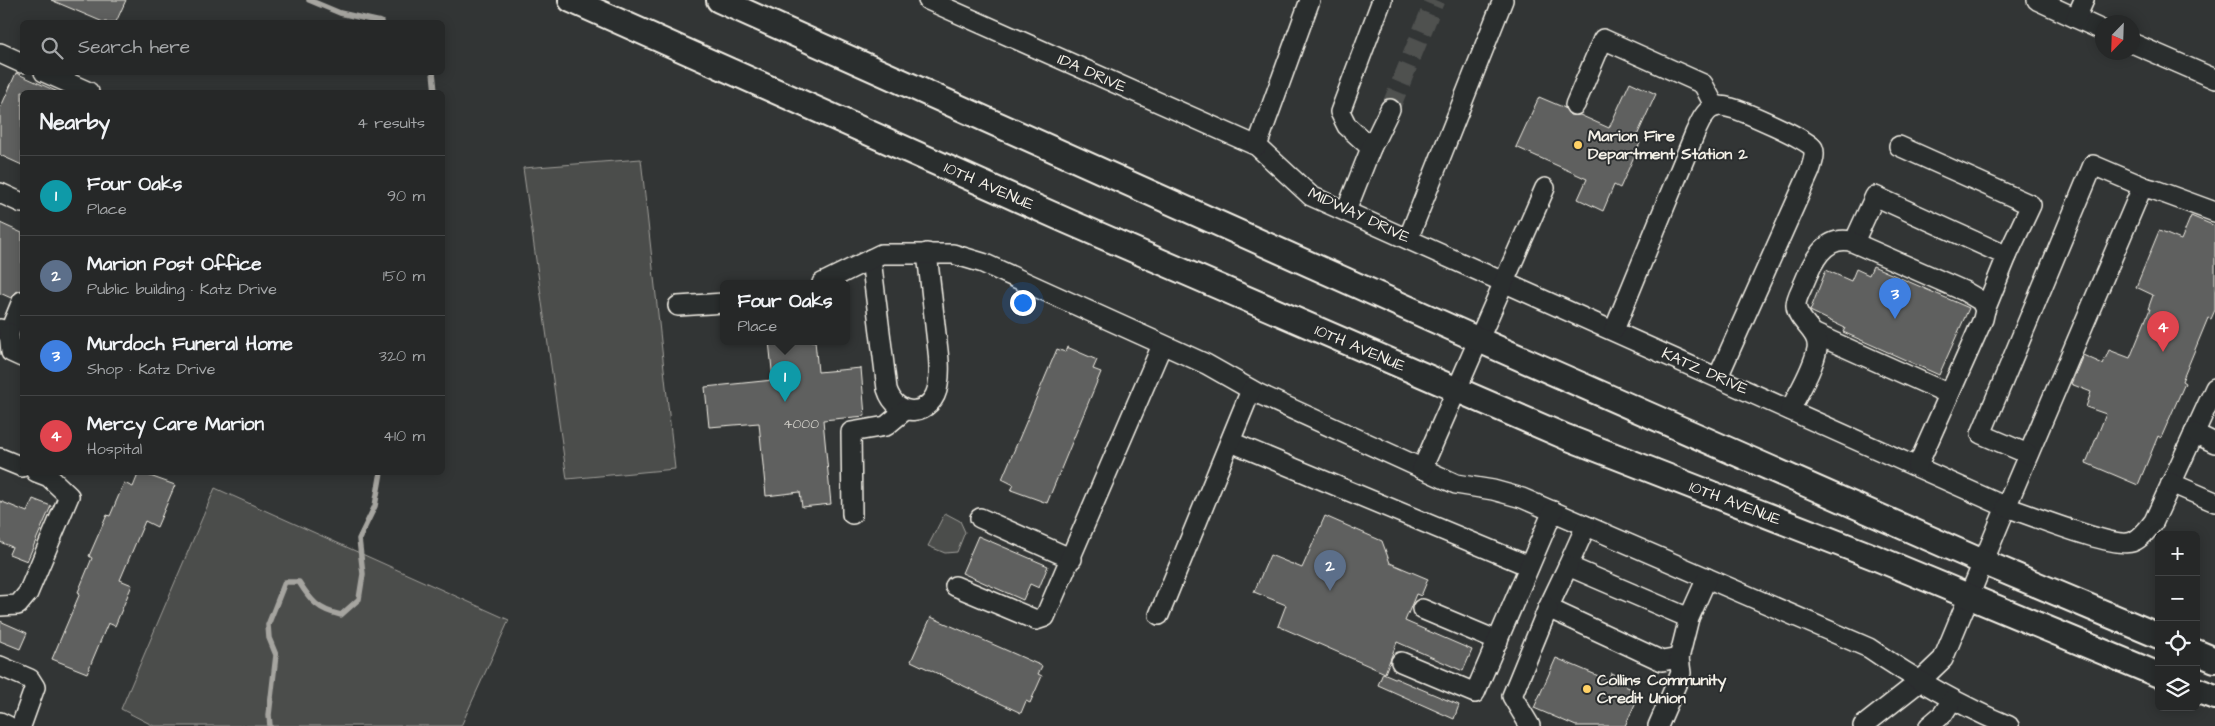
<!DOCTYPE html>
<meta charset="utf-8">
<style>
body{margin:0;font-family:"Architects Daughter",sans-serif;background:#2e3030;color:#f1f3f6}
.controls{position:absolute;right:15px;bottom:15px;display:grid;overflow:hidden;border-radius:8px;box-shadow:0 2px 12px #0003}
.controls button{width:45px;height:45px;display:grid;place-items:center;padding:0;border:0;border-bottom:1px solid #424445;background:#262828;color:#f1f3f6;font:25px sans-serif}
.compass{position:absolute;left:2095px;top:15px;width:45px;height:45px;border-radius:50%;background:#262828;box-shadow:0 2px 12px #0003;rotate:203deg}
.you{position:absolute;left:1022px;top:302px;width:18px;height:18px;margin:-12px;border:4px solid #fff;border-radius:50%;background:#1a73e8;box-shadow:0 0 0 8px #1a73e833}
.badge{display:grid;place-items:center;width:32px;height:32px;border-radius:50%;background:#bca0f2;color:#fff;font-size:16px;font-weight:700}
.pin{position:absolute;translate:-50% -41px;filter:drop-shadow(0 1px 2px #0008)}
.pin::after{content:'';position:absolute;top:26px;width:18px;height:15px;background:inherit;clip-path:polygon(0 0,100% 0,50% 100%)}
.popup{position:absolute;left:720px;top:280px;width:130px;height:65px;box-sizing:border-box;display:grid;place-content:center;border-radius:8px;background:#262828;filter:drop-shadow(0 1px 4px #0005);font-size:16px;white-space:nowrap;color:#a4a6a8}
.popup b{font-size:19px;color:#f1f3f6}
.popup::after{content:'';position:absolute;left:50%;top:100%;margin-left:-10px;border:10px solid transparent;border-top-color:#262828}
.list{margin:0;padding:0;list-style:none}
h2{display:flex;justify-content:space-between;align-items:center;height:65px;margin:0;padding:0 20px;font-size:21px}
h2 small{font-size:16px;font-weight:400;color:#a4a6a8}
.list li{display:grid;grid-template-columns:32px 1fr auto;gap:15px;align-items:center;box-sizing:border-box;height:80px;padding:0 20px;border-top:1px solid #424445}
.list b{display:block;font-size:19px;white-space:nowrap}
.list p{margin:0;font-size:16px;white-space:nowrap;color:#a4a6a8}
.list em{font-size:16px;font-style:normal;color:#a4a6a8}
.icon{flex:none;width:28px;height:28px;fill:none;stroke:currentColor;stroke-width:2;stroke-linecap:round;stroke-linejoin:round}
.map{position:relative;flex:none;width:2215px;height:726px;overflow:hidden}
.search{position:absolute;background:#262828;box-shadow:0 2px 12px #0003;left:20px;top:20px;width:425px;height:55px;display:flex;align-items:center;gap:12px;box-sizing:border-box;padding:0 18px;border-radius:8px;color:#a4a6a8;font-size:19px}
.panel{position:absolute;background:#262828;box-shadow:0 2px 12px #0003;left:20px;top:90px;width:425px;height:385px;border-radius:8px}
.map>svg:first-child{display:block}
.green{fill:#4b4d4c;stroke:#a09f9a}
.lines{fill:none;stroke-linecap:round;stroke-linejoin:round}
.stream{stroke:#a6a5a0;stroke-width:5.5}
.building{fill:#5f605f;stroke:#f4f1e8}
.minor-tunnel{stroke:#4f5150;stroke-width:19;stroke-dasharray:19 9;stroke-linecap:butt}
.minor-casing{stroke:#f4f1e8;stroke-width:22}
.major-casing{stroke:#f4f1e8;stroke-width:28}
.minor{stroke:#2a2d2e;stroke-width:19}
.major{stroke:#2a2d2e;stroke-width:24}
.poi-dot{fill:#ffd166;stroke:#2a2d2e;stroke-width:2}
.labels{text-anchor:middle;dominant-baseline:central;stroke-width:4;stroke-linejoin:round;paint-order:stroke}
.number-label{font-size:14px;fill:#cfcdc6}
.street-label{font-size:16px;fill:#f4f1e8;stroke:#2a2d2e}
.poi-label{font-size:16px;font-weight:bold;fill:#f4f1e8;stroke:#2a2d2e;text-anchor:start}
</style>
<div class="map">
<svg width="2215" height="726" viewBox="0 0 2215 726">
<rect width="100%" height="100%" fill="#323535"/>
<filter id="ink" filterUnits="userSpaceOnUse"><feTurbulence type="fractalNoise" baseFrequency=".02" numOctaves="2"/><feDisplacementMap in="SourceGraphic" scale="10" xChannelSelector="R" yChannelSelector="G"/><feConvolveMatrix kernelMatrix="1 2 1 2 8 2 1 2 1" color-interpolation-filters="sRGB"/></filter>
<g filter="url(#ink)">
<g class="green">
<polygon points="641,159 675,469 567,479 523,168"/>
<polygon points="215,488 509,620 461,726 154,726 121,709"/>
<polygon points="945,513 960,521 965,532 957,552 945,553 928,546"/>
</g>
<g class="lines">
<g class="stream">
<polyline points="309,0 340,13 381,22"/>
<polyline points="433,72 435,92"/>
<path d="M270,726L269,715L276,655L269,638L268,625L285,582H299C311,601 318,610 341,615L359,599L363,574L359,539L375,506L381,472"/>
</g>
</g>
<g class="building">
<polygon points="51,0 126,0 116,22 103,22"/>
<polygon points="16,73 58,92 22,92 22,165 0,155 0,109"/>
<polygon points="1630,82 1656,94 1635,140 1640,143 1620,188 1614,185 1603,211 1578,199 1587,179 1516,147 1539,97 1565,108 1570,115 1580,115 1609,128"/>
<polygon points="2191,216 2215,226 2215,310 2211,319 2208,318 2182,381 2185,383 2161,438 2158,436 2138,485 2086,463 2106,414 2086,407 2091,392 2071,384 2083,355 2103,364 2109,350 2130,358 2150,309 2148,309 2153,295 2136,287 2159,231 2181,240"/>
<polygon points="0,223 22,233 22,290 16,292 11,298 0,293"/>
<polygon points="1873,266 1969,308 1939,375 1843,332 1845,328 1810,311 1826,270 1851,281 1856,269 1869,275"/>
<polygon points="769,341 815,341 818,372 861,368 865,416 823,420 831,504 802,507 800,492 766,496 759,423 709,427 705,387 773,380"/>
<polygon points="1067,347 1097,360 1093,369 1101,372 1047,503 1011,490 1014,485 1002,479 1057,349 1065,352"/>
<polygon points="139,472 175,485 157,527 145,521 120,580 132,585 115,626 108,623 87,673 52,659 80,593 78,592 92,558 89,556 107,515 110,516 124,483 133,487"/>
<polygon points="33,499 51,506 27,561 9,554 12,547 0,542 0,501 27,512"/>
<polygon points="1325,516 1382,541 1390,563 1428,579 1421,596 1416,594 1405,621 1472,650 1463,671 1397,642 1385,673 1278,626 1286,605 1254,592 1270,555 1302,568"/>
<polygon points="978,536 1048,566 1039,588 1030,584 1023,600 962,573"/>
<polygon points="931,617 1042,666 1038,674 1042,676 1030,703 1026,701 1021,713 911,661"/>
<polygon points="0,621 27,633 20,649 0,641"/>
<polygon points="1556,658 1608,680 1611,673 1627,681 1625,686 1640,693 1625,726 1576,726 1534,708"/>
<polygon points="1383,673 1459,705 1454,719 1378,685"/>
</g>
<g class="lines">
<polyline class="minor-tunnel" points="1390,109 1435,0"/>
<g class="minor-casing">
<g id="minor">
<polyline points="928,0 1257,146 1311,196 2006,507 1943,659 1919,682 1863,726"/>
<polyline points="2037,0 2102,30"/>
<polyline points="2076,18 2084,0"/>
<polyline points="2132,43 2215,79"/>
<polyline points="0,53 22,63"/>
<polyline points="44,72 89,92"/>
<polyline points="1575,105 1603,39 1703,84 1715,107"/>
<polyline points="1257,146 1310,0"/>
<polyline points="1899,146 2031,205 2007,256"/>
<polyline points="1371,148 1347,126 1340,112 1382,0"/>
<polyline points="0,193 22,203"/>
<polyline points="1346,211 1371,148 1390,109"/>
<path d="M2215,212L2155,190L2147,188L2141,190L2006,507C2028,514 2114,549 2132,542C2142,538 2148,529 2154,521L2215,388"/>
<polyline points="1408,239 1503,0"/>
<polyline points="1854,242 1875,196 2007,256 1985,310"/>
<path d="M871,259L887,389C897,421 934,415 938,385C941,368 938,351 936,334C933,307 930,280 927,253"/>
<path d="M822,283L881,254H953L983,263L1206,364L1259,394L1456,484L1493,490L1522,498L1869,648C1914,679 1959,705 2009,726"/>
<polyline points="678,306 724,303"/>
<polyline points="0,329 9,333 22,301"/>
<path d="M1614,330L1695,133C1699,125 1703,113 1712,108C1717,105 1725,106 1731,108C1743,111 1808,139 1813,148C1816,155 1812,164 1810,171L1718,377"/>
<polyline points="9,333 11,352 22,357"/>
<polyline points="1813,333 1949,394"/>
<path d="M1790,410C1799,391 1813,370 1817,349C1820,331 1797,322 1796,305C1796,298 1801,290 1804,283C1812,263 1824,236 1850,241L1964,291L1981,301L1985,310L1983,319L1917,467"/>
<polyline points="2194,433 2215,443"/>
<polyline points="1231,442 1529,566"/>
<polyline points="2028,454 1981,434 2093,165 2147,188"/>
<polyline points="0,458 22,467"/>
<polyline points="1422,469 1545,188"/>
<polyline points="2171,483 2215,502"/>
<polyline points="852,514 851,432 886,426 904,411"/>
<polyline points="980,518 1072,559"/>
<polyline points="1586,526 1568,566 1689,618"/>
<polyline points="1568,566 1548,608 1662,661 1679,658"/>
<polyline points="955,586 1036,620 1045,617 1162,345"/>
<polyline points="0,606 18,605 28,593 69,496 49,477 36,472"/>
<polyline points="1422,609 1498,641"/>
<polyline points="1159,615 1251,390"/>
<polyline points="1401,662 1475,693 1553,511"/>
<polyline points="0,666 30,679 35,687 21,726"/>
<polyline points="0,722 8,726"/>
<polyline points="1530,726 1512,696 1548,608"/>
<polyline points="1658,726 1681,673 1679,658 1689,618 1707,578"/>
<polyline points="1929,726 1943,714 1952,700"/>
</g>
</g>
<g class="major-casing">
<g id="major">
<polyline points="571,0 1067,221 1566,437 1874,557 2159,675"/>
<polyline points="719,0 1479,340 1983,562 2159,636"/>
<polyline points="2196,652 2215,660"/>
<polyline points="2196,690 2215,697"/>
</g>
</g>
<use href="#minor" class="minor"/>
<use href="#major" class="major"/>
</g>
</g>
<g class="poi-dot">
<circle cx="1578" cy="145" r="5"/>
<circle cx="1587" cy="689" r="5"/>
</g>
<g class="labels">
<g class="number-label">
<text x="801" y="424">4000</text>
</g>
<g class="street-label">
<text transform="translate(1092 73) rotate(24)">IDA DRIVE</text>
<text transform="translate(989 186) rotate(24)">10TH AVENUE</text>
<text transform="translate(1359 215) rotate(25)">MIDWAY DRIVE</text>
<text transform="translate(1360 348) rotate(23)">10TH AVENUE</text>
<text transform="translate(1705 371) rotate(24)">KATZ DRIVE</text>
<text transform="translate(1735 503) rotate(21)">10TH AVENUE</text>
</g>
<g class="poi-label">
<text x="1588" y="136">Marion Fire<tspan x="1588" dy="18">Department Station 2</tspan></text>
<text x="1597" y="680">Collins Community<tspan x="1597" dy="18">Credit Union</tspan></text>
</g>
</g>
</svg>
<div class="controls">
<button>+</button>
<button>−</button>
<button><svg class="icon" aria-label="locate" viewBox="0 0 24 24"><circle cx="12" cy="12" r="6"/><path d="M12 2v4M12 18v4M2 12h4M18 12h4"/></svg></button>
<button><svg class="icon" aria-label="layers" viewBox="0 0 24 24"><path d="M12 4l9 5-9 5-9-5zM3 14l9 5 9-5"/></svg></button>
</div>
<svg class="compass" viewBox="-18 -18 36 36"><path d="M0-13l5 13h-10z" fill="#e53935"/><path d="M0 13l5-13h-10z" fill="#a4a6a8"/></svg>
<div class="you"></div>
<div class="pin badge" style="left:785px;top:402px;background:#0f9aa8">1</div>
<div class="popup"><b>Four Oaks</b>Place</div>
<div class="pin badge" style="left:1330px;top:591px;background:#5c6f8a">2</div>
<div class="pin badge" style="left:1895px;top:319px;background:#3f7fe0">3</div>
<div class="pin badge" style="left:2163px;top:352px;background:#e0444e">4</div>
<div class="search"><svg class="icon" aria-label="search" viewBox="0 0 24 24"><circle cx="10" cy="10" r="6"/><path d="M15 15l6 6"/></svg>Search here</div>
<section class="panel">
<h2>Nearby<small>4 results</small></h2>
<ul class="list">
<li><span class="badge" style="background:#0f9aa8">1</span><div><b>Four Oaks</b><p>Place</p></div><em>90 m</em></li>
<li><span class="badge" style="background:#5c6f8a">2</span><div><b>Marion Post Office</b><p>Public building · Katz Drive</p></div><em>150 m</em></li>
<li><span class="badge" style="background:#3f7fe0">3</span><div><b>Murdoch Funeral Home</b><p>Shop · Katz Drive</p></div><em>320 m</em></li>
<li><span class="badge" style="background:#e0444e">4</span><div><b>Mercy Care Marion</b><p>Hospital</p></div><em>410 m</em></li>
</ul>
</section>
</div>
